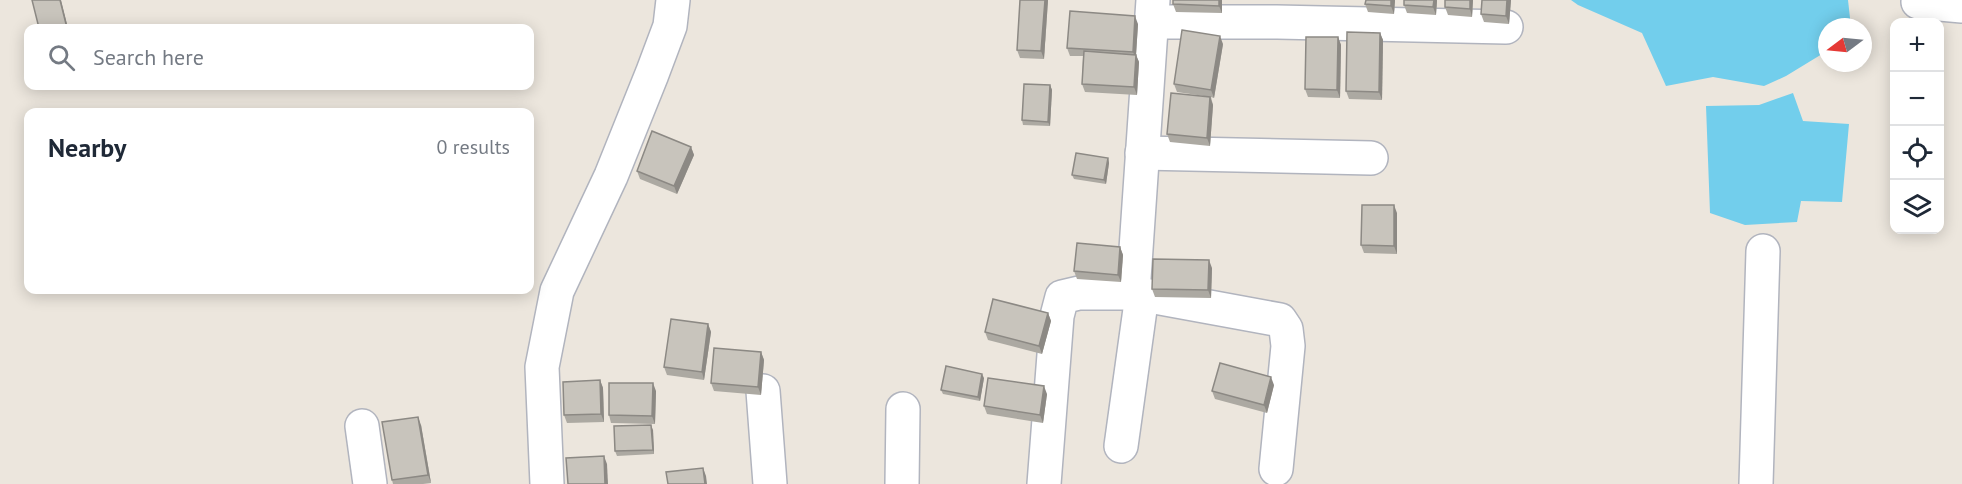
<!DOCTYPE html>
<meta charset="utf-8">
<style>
body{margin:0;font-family:"PT Sans",sans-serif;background:#f2f2f3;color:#1f2937}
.controls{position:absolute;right:18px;top:18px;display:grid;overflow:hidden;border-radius:12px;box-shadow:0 3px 15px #0003}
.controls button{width:54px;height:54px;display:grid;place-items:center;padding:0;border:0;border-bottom:2px solid #e0e1e3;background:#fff;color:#1f2937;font:30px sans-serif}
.compass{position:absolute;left:1818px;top:18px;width:54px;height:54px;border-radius:50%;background:#fff;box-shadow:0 3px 15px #0003;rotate:254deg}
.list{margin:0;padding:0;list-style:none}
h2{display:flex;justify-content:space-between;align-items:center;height:78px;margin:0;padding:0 24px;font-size:26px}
h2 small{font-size:20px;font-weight:400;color:#747a83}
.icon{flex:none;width:33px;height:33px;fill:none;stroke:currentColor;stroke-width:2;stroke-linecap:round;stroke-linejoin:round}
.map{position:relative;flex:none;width:1962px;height:484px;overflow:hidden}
.search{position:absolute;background:#fff;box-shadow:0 3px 15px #0003;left:24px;top:24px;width:510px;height:66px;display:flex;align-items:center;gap:15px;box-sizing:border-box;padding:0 21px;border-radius:12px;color:#747a83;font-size:22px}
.panel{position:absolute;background:#fff;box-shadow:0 3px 15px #0003;left:24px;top:108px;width:510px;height:186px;border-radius:12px}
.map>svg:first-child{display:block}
.water{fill:#72ceec}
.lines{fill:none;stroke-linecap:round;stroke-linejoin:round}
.minor-casing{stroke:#b1b4be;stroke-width:36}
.minor{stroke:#fff;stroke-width:33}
.wall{fill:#aca9a2}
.shaded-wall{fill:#8c8984}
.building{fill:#c8c4bc;stroke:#8c8984;stroke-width:1.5}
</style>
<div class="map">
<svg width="1962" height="484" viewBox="0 0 1962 484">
<rect width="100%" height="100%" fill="#ece6dd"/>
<g class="water">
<polygon points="1571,0 1848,0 1851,27 1827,27 1827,51 1786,76 1764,86 1713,77 1666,86 1642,33 1578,5"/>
<polygon points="1793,93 1803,121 1849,124 1842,202 1801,201 1797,222 1745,225 1710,213 1706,106 1759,105"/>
</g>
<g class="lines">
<g class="minor-casing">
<g id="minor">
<polyline points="1918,2 1962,6"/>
<polyline points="1152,22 1277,22 1506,27"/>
<polyline points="1142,153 1371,158"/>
<polyline points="1133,293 1280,320 1286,329 1288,346 1276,469"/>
<polyline points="763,391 770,484"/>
<polyline points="362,426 370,484"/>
<polyline points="1121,446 1142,295"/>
<polyline points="547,484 542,367 557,291 611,176 652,74 670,26 673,0"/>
<polyline points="902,484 903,409"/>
<polyline points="1044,484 1057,316 1062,297 1079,293 1133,293 1153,0"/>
<polyline points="1756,484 1763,251"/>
</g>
</g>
<use href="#minor" class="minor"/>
</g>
<g class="wall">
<polygon points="1020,0 1048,0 1044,59 1020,58 1017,50"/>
<polygon points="1222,0 1222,13 1176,12 1173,4"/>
<polygon points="1395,0 1394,14 1368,12 1365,4"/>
<polygon points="1437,0 1436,15 1407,13 1404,5"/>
<polygon points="1445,0 1473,0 1472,17 1448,15 1445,7"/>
<polygon points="1511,0 1509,24 1484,22 1481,14"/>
<polygon points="1138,24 1136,55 1139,62 1137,95 1085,92 1082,84 1083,56 1070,56 1067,48"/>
<polygon points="1380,33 1383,40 1382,100 1349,99 1346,91"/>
<polygon points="1338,37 1341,45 1340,98 1308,97 1305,89"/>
<polygon points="1223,44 1214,98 1211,97 1213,105 1210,146 1170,142 1167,134 1204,96 1177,92 1174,84"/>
<polygon points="1050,85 1052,90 1050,126 1023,125 1022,120"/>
<polygon points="691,147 694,155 677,194 640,179 637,171"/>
<polygon points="1108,158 1109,163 1106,184 1074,179 1072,175"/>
<polygon points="1397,213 1397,254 1364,253 1361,245"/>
<polygon points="1120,247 1123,255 1121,282 1077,279 1074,271"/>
<polygon points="1212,268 1211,298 1155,297 1152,289"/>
<polygon points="1048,313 1051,321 1042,354 988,340 985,332"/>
<polygon points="708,324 711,332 704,380 667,375 664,367"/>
<polygon points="761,352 764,360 761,395 714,391 711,383"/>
<polygon points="984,378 980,401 943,394 941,390"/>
<polygon points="600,380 603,388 604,422 567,423 564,415"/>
<polygon points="1274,385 1267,413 1215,399 1212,391"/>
<polygon points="656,391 655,424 611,423 609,415"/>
<polygon points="1047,394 1043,423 987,414 984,406"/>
<polygon points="421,425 431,483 423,484 393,484 392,480"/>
<polygon points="653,430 654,454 617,456 615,451"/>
</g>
<g class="shaded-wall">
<polygon points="60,0 61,0 68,28 67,28"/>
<polygon points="1045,0 1048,0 1044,59 1041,51"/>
<polygon points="1219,0 1222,0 1222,13 1219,6"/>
<polygon points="1391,0 1395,0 1394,14 1391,6"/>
<polygon points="1434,0 1437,0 1436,15 1433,7"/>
<polygon points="1470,0 1473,0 1472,17 1470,9"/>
<polygon points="1507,0 1511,0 1509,24 1506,16"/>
<polygon points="1135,16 1138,24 1136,55 1139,62 1137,95 1134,87 1136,60 1133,52"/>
<polygon points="1380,33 1383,40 1382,100 1379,92"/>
<polygon points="1220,36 1223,44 1214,98 1211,90"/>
<polygon points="1338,37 1341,45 1340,98 1337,90"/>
<polygon points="1050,85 1052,90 1050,126 1048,122"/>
<polygon points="1210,97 1213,105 1210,146 1207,138"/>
<polygon points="691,147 694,155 677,194 674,186"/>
<polygon points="1108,158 1109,163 1106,184 1104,180"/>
<polygon points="1394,205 1397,213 1397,254 1394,246"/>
<polygon points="1120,247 1123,255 1121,282 1118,275"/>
<polygon points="1209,260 1212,268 1211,298 1208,290"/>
<polygon points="1048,313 1051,321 1042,354 1039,346"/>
<polygon points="708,324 711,332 704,380 702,372"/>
<polygon points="761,352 764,360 761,395 758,387"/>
<polygon points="982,374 984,378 980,401 978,397"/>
<polygon points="1271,377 1274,385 1267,413 1264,405"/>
<polygon points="600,380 603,388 604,422 601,414"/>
<polygon points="653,383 656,391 655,424 652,416"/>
<polygon points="1044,386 1047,394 1043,423 1040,415"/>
<polygon points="418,417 421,425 431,483 428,475"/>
<polygon points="651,425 653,430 654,454 653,450"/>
<polygon points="604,456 607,464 608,484 605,484"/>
<polygon points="703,468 706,476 707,484 705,484"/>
</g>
<g class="building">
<polygon points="32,0 60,0 67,28 39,28"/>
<polygon points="1020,0 1045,0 1041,51 1017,50"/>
<polygon points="1173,0 1219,0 1219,6 1173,4"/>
<polygon points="1366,0 1391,0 1391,6 1365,4"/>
<polygon points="1404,0 1434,0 1433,7 1404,5"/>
<polygon points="1445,0 1470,0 1470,9 1445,7"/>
<polygon points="1482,0 1507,0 1506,16 1481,14"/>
<polygon points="1070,11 1135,16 1133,52 1067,48"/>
<polygon points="1182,30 1220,36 1211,90 1174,84"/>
<polygon points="1347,32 1380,33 1379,92 1346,91"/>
<polygon points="1306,37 1338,37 1337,90 1305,89"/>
<polygon points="1084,51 1136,55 1134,87 1082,84"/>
<polygon points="1024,84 1050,85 1048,122 1022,120"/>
<polygon points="1171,93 1210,97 1207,138 1167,134"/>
<polygon points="652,131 691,147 674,186 637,171"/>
<polygon points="1076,153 1108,158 1104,180 1072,175"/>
<polygon points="1362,205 1394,205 1394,246 1361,245"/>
<polygon points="1077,243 1120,247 1118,275 1074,271"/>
<polygon points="1153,259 1209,260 1208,290 1152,289"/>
<polygon points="993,299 1048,313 1039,346 985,332"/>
<polygon points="671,319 708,324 702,372 664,367"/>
<polygon points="714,348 761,352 758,387 711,383"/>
<polygon points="1220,363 1271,377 1264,405 1212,391"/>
<polygon points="946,366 982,374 978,397 941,390"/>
<polygon points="988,378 1044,386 1040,415 984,406"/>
<polygon points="600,380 601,414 564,415 563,382"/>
<polygon points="609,383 653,383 652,416 609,415"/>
<polygon points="418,417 428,475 392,480 382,422"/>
<polygon points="651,425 653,450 615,451 614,426"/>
<polygon points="604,456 605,484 568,484 566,458"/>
<polygon points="703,468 705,484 668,484 666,472"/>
</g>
</svg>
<div class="controls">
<button>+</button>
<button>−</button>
<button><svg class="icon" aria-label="locate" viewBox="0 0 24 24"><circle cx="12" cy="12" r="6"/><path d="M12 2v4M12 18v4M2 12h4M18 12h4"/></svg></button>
<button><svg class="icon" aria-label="layers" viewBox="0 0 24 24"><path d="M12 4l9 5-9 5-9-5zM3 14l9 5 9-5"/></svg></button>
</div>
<svg class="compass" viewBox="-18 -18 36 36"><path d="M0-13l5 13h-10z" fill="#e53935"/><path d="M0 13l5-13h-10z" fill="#747a83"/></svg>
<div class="search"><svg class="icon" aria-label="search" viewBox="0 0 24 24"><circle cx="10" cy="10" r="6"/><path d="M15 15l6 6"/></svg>Search here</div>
<section class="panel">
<h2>Nearby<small>0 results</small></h2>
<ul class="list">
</ul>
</section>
</div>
